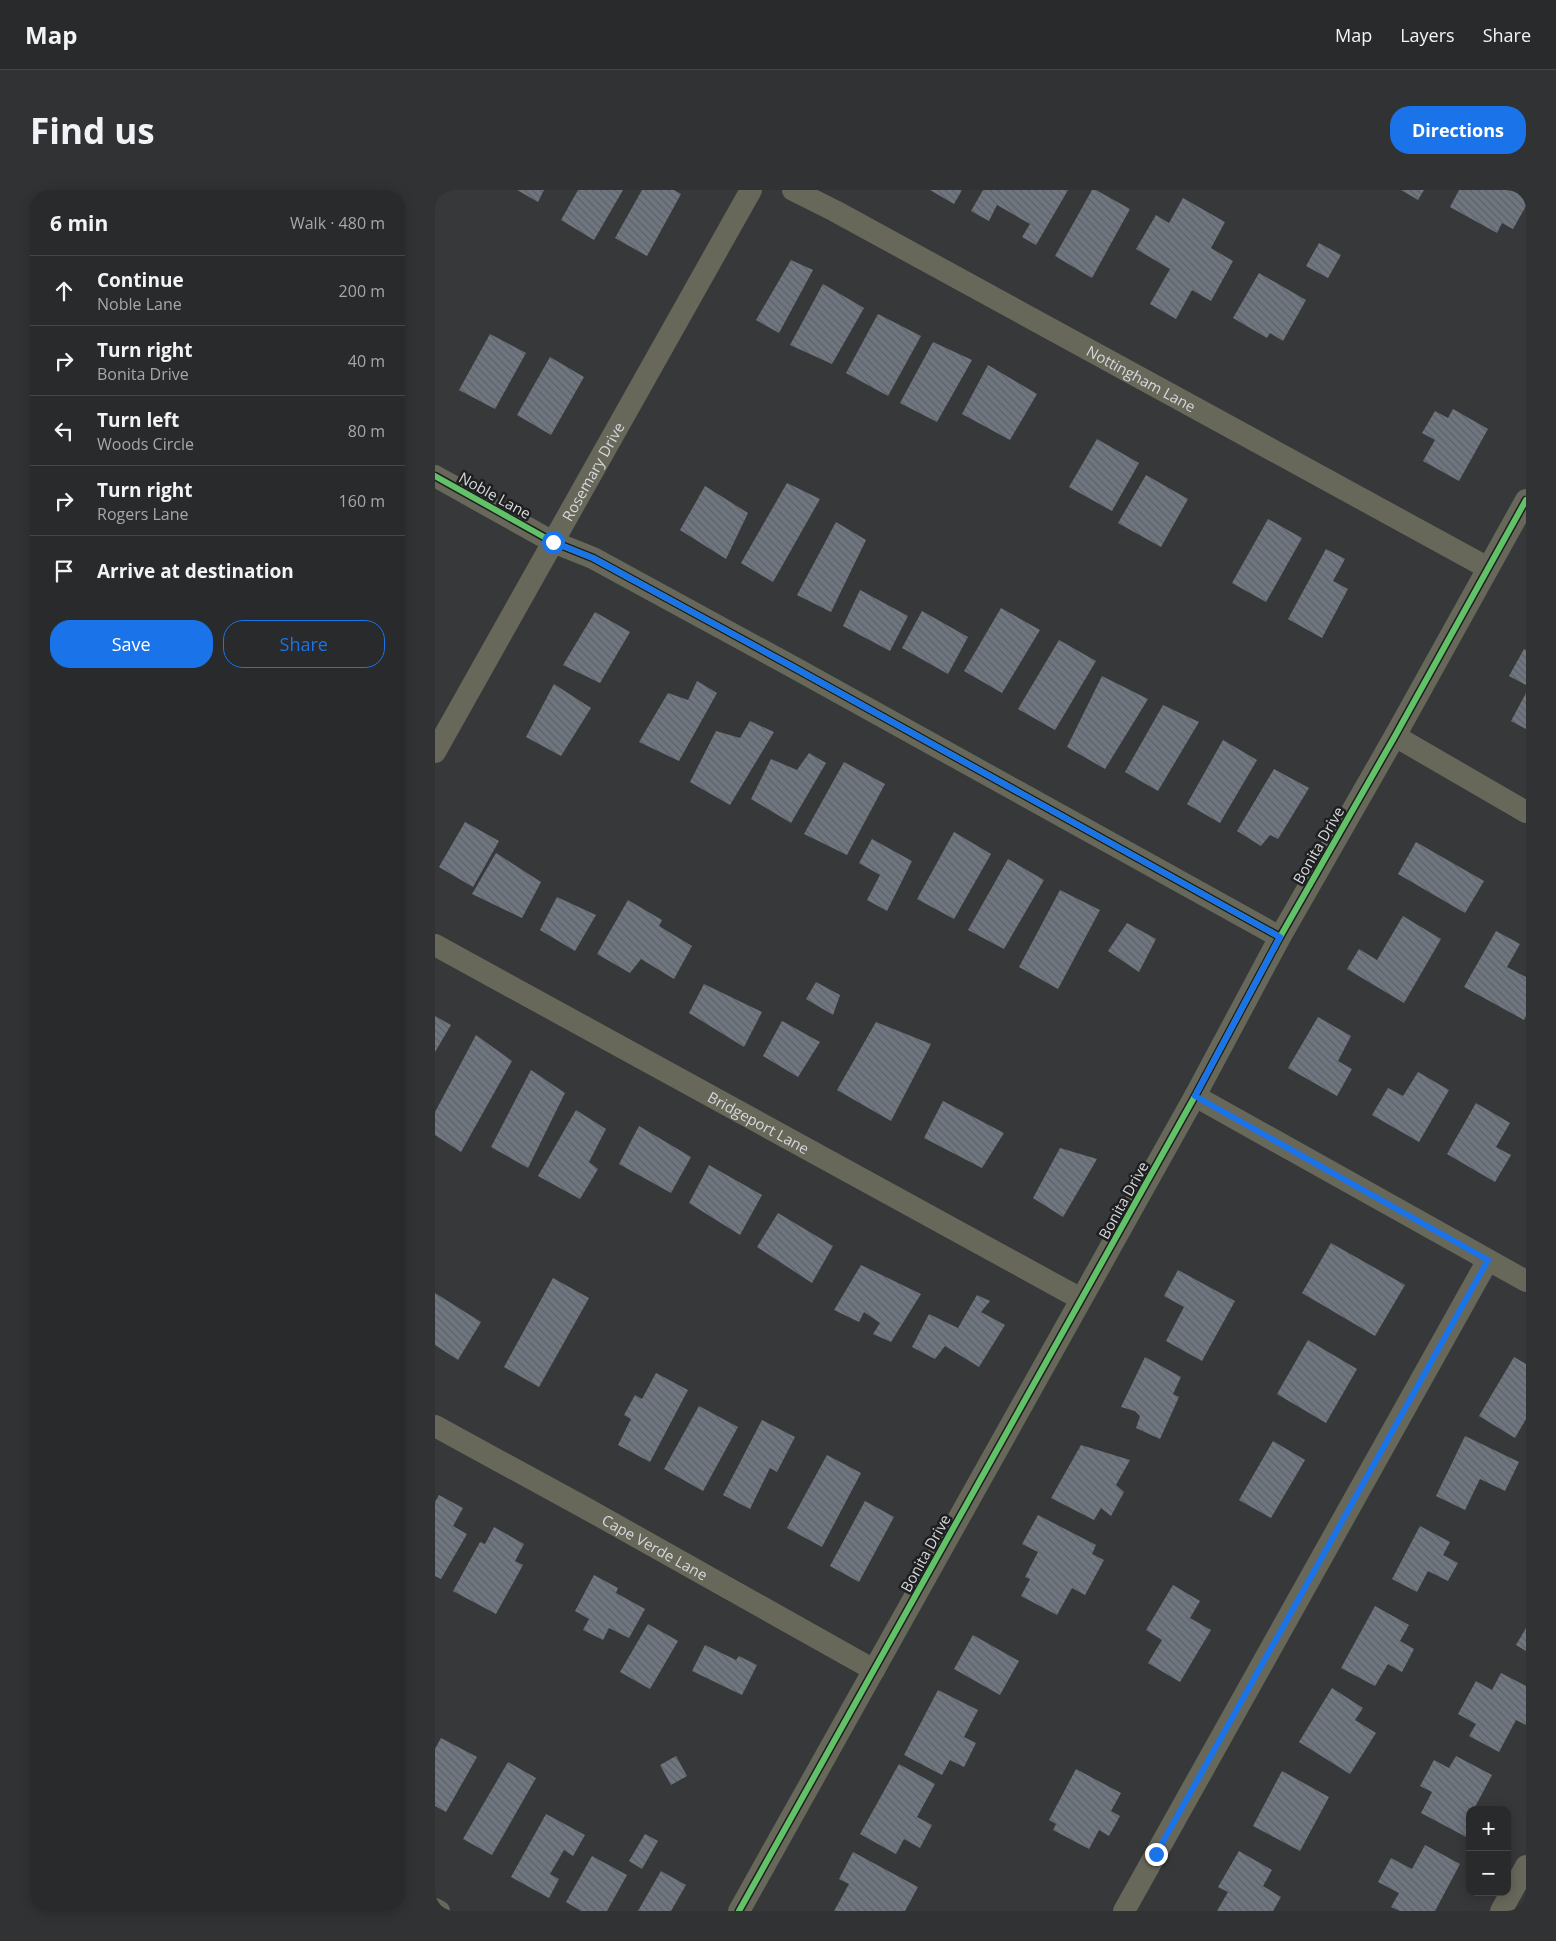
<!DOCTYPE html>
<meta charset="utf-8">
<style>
body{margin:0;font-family:"Open Sans",sans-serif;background:#313234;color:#f1f3f6}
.controls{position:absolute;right:15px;bottom:15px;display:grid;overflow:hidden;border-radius:10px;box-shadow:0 2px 12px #0003}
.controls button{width:45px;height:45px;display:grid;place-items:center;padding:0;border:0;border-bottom:1px solid #454648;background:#292a2c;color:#f1f3f6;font:25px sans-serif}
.stop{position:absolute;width:15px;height:15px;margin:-11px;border:4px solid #1a73e8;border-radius:50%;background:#fff}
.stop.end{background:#1a73e8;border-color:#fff;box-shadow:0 1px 5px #0008}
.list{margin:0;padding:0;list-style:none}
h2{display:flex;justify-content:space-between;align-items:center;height:65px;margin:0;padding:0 20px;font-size:21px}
h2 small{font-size:16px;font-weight:400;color:#a5a7a9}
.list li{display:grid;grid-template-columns:32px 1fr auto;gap:15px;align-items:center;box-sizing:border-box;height:70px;padding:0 20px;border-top:1px solid #454648}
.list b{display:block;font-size:19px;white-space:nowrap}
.list p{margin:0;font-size:16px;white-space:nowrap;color:#a5a7a9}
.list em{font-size:16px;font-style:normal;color:#a5a7a9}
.actions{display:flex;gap:10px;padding:15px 20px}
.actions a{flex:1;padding:11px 0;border:1px solid #1a73e8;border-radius:20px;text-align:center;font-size:18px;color:#1a73e8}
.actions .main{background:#1a73e8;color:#fff}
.icon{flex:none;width:28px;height:28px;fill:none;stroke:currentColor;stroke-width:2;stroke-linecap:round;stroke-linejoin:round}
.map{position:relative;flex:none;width:1091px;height:1721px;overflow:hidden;border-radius:20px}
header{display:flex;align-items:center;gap:30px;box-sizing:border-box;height:70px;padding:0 25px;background:#292a2c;border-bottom:1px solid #454648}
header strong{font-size:24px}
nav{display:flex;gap:28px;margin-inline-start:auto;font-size:18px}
.intro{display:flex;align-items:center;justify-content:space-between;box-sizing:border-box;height:120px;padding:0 30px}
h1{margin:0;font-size:35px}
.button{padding:12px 22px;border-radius:20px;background:#1a73e8;color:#fff;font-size:18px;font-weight:700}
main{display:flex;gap:30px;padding:0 30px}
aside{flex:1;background:#292a2c;border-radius:20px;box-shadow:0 2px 12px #0003}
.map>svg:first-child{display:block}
.building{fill:url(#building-back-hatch)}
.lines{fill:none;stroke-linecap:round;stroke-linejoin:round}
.street{stroke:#67675a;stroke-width:22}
.cycleway-casing{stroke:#1e1f21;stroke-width:9}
.cycleway{stroke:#61c268;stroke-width:6}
.route{stroke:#1a73e8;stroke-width:6}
.labels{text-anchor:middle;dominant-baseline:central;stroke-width:5;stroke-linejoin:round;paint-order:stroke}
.street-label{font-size:15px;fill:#d6d8da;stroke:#1e1f21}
</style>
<header>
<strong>Map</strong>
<nav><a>Map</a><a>Layers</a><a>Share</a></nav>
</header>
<div class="intro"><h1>Find us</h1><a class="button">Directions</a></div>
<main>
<aside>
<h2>6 min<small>Walk · 480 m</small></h2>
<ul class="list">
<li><svg class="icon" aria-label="ahead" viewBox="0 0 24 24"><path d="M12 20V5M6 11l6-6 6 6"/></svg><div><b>Continue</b><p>Noble Lane</p></div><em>200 m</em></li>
<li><svg class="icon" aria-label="right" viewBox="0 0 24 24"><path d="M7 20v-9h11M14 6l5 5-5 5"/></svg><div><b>Turn right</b><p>Bonita Drive</p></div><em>40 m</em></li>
<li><svg class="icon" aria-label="left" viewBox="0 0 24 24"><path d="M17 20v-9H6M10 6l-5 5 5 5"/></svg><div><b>Turn left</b><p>Woods Circle</p></div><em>80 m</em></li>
<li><svg class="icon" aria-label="right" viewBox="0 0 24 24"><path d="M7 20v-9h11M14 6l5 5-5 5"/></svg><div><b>Turn right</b><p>Rogers Lane</p></div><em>160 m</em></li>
<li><svg class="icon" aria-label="arrive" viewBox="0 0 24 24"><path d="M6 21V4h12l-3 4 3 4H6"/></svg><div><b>Arrive at destination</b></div></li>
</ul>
<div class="actions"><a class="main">Save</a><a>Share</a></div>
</aside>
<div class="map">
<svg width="1091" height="1721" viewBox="0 0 1091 1721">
<defs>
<pattern id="building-back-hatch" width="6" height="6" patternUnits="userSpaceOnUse" patternTransform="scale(1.25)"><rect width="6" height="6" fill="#6f767f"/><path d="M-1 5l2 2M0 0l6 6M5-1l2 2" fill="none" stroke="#5c6166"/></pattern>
</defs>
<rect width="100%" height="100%" fill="#37383a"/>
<g class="building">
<polygon points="82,0 109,0 103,12"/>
<polygon points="143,0 188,0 159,50 126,30"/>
<polygon points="207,0 239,0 246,4 212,66 180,48"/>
<polygon points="495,0 527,0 519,14"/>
<polygon points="548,0 633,0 601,55 587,47 595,34 562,15 554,31 536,21"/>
<polygon points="657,0 661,0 695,19 657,88 620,66"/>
<polygon points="966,0 989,0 983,10"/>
<polygon points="1024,0 1091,0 1091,16 1078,39 1067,33 1062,43 1015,17"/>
<polygon points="748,8 790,32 776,58 798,71 776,111 757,100 741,129 715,114 735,79 701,59 721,25 734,33"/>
<polygon points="884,53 906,65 893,88 871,76"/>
<polygon points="356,70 378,80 344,143 321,130"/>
<polygon points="824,83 871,110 848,151 835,143 832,148 798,128"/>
<polygon points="388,94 429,118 397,174 355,155"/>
<polygon points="443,124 486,146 453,206 411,183"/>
<polygon points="55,144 91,163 60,219 24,200"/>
<polygon points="498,152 537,170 502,232 465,213"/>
<polygon points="115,167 149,187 116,245 82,225"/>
<polygon points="553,175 602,204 575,250 527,224"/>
<polygon points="1018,219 1053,239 1024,291 988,271 1000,250 987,243 1000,221 1013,228"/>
<polygon points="662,249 704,273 677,321 634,297"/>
<polygon points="711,285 753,309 726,357 683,333"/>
<polygon points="352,293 385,309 338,392 306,373"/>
<polygon points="270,296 313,323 291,369 245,340"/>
<polygon points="833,329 867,348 831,412 797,393"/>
<polygon points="401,332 431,350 396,422 362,405"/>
<polygon points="891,359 910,369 898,391 913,399 887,448 853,429"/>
<polygon points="425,400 473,426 455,461 408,436"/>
<polygon points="566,418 605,440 567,503 529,481"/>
<polygon points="487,421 533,447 513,484 467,458"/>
<polygon points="160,422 195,442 165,493 128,475"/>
<polygon points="624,450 661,471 620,540 583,519"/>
<polygon points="1089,459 1091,460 1091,495 1074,486"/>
<polygon points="667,486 713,509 670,579 632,557"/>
<polygon points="262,491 282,503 244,571 204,552 233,503 253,510"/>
<polygon points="119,494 156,518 126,566 91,547"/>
<polygon points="1091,503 1091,539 1076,531"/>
<polygon points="728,515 764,532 723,601 690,582"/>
<polygon points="315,531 339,542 295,615 255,592 281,541 305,548"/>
<polygon points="788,550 822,570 785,633 752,614"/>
<polygon points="374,563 391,573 356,633 316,609 336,569 362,580"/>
<polygon points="409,572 450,594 412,665 369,644"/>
<polygon points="839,579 874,598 843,649 835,645 826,656 802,641"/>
<polygon points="30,632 64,651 38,697 4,677"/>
<polygon points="519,642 556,664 519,729 482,709"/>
<polygon points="437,649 477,671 452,721 432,710 445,685 424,673"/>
<polygon points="981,652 1049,691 1030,723 963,684"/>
<polygon points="61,663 106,692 87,728 37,704"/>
<polygon points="573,669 609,690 569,759 533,740"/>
<polygon points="625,700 665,720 623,799 584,777"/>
<polygon points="122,707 161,725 140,761 105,740"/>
<polygon points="193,710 227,730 224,736 257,756 239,789 206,769 195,783 162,764"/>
<polygon points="968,726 1006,749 969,813 912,779 924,759 942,770"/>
<polygon points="692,733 721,749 704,782 673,761"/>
<polygon points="1061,741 1085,754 1072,777 1091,787 1091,826 1089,830 1029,797"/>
<polygon points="381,792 405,805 398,825 371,809"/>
<polygon points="269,794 327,822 309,857 254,823"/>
<polygon points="0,826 16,835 0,862"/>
<polygon points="883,827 916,846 903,871 917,879 902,906 853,878"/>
<polygon points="347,831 385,852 363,887 328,866"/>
<polygon points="441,832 496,854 456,931 402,900"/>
<polygon points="41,845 77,871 26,962 0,945 0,922"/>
<polygon points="96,880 130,903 93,978 56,957"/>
<polygon points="983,882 1014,900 984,952 937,925 953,898 968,906"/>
<polygon points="508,911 569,943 547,978 489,948"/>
<polygon points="1041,913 1075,933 1061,957 1076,965 1060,992 1012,964"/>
<polygon points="141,920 171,939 154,972 163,979 145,1009 103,986"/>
<polygon points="204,936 256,967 236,1003 184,974"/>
<polygon points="625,958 662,969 628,1027 598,1008"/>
<polygon points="274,975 327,1005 305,1045 254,1013"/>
<polygon points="343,1023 398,1056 377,1093 322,1057"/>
<polygon points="896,1053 970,1095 940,1146 867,1103"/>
<polygon points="426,1075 486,1104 456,1152 438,1144 445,1133 429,1122 424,1132 399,1120"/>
<polygon points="743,1080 800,1111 767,1171 731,1151 749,1117 729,1106"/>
<polygon points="118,1088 154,1108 104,1197 69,1177"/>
<polygon points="0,1103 46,1132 23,1170 0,1155"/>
<polygon points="542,1105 555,1111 546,1122 570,1135 544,1177 510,1156 500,1169 477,1157 494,1124 523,1138"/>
<polygon points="873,1150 922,1179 891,1233 842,1204"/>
<polygon points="710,1167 746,1187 738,1204 744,1207 725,1249 701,1238 705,1226 700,1221 686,1217"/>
<polygon points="1079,1167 1091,1174 1091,1229 1080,1248 1044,1226"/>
<polygon points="221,1183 253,1200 215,1272 183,1255 196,1229 189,1225 200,1205 207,1209"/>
<polygon points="264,1216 303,1237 268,1301 229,1279"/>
<polygon points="327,1230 360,1247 342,1282 335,1278 315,1319 288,1305"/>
<polygon points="1030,1246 1084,1272 1070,1301 1045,1289 1030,1320 1001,1306"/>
<polygon points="838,1251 870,1270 836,1328 804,1310"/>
<polygon points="646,1255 695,1270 681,1295 689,1302 676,1326 666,1318 659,1330 616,1308"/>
<polygon points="392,1265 426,1283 387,1357 352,1338"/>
<polygon points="4,1305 28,1318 18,1336 32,1344 6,1389 0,1386 0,1312"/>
<polygon points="430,1311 459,1327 424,1392 395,1376"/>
<polygon points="603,1325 661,1355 657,1364 669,1370 650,1405 637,1398 622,1425 586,1406 595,1389 590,1387 603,1362 587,1354"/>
<polygon points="985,1336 1015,1352 1008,1365 1023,1373 1013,1391 993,1381 982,1402 957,1389"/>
<polygon points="59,1337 89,1354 80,1371 88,1375 61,1424 18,1401 45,1352 50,1354"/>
<polygon points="159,1385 183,1398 181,1403 210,1419 194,1448 174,1438 168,1450 148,1440 154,1429 140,1421"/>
<polygon points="738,1395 765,1411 755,1428 776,1440 745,1492 713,1473 727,1450 711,1440"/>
<polygon points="940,1416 974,1435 965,1451 979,1459 967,1482 953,1474 940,1496 906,1478"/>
<polygon points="213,1434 243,1451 215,1499 185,1482"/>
<polygon points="1091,1438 1091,1461 1081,1455"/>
<polygon points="538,1445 584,1471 565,1505 519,1479"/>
<polygon points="270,1455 301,1470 304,1466 322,1475 307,1505 257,1481"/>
<polygon points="1066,1483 1091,1496 1091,1535 1081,1530 1064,1562 1034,1546 1041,1534 1023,1524 1041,1491 1057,1500"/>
<polygon points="897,1498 928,1518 920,1530 941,1543 915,1584 864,1552"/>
<polygon points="503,1500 543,1520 529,1547 541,1553 529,1577 515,1570 507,1585 469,1565"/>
<polygon points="6,1548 42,1567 11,1622 0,1616 0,1559"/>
<polygon points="241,1566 252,1586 236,1595 225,1575"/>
<polygon points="1021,1566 1057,1585 1040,1617 1045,1620 1035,1620 1035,1649 986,1623 997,1602 985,1596 999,1570 1014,1578"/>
<polygon points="73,1572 101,1588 57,1665 28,1649"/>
<polygon points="464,1574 500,1594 482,1627 497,1635 485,1658 469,1649 461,1664 425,1644"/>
<polygon points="641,1579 686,1603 676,1621 685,1626 674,1646 664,1640 654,1659 618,1640 621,1634 614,1630"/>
<polygon points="847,1581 894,1607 865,1661 818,1636"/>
<polygon points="111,1624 150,1645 138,1666 129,1660 115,1684 124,1689 114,1708 76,1687"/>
<polygon points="210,1644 223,1651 207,1679 194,1671"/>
<polygon points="990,1655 1025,1674 1000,1721 965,1721 956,1717 964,1703 943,1692 956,1668 977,1679"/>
<polygon points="804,1661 837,1680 828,1696 846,1707 838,1721 782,1721 793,1702 783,1697"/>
<polygon points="418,1662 483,1697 470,1721 399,1721 414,1694 404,1689"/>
<polygon points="157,1666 192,1685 172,1721 146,1721 131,1712"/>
<polygon points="226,1681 251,1695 236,1721 203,1721"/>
</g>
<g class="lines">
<g class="street">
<path id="s1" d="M358,0L400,21L1053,378"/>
<polyline points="0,286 118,352 158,368 358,477 845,747"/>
<polyline points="960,546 1091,622"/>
<path id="s2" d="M0,562L316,0"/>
<path id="s3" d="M0,755L646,1109"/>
<polyline points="760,906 1091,1091"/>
<path id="s4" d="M0,1236L154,1320L439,1480"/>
<polyline points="0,1719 4,1721"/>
<polyline points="304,1721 760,906 845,747 960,546 1091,310"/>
<polyline points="689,1721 1053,1070"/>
<polyline points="1066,1721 1091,1676"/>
</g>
<g class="cycleway-casing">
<g id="cycleway">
<polyline points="0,286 118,352 158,368 358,477 845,747"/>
<polyline points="304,1721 760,906 845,747 960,546 1091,310"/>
</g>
</g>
<use href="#cycleway" class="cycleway"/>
</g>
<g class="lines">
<polyline class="route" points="118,352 158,368 358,477 845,747 760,906 1053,1070 721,1664"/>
</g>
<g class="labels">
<g class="street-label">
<text stroke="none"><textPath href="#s1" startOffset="396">Nottingham Lane</textPath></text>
<text stroke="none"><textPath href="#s2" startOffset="322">Rosemary Drive</textPath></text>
<text transform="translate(60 305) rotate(29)">Noble Lane</text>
<text transform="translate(883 655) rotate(-60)">Bonita Drive</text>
<text stroke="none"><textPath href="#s3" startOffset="369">Bridgeport Lane</textPath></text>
<text transform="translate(688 1010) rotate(-61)">Bonita Drive</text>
<text stroke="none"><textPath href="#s4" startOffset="251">Cape Verde Lane</textPath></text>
<text transform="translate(490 1363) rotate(-61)">Bonita Drive</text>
</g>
</g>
</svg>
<div class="controls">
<button>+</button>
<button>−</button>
</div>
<div class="stop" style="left:118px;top:352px"></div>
<div class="stop end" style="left:721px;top:1664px"></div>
</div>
</main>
